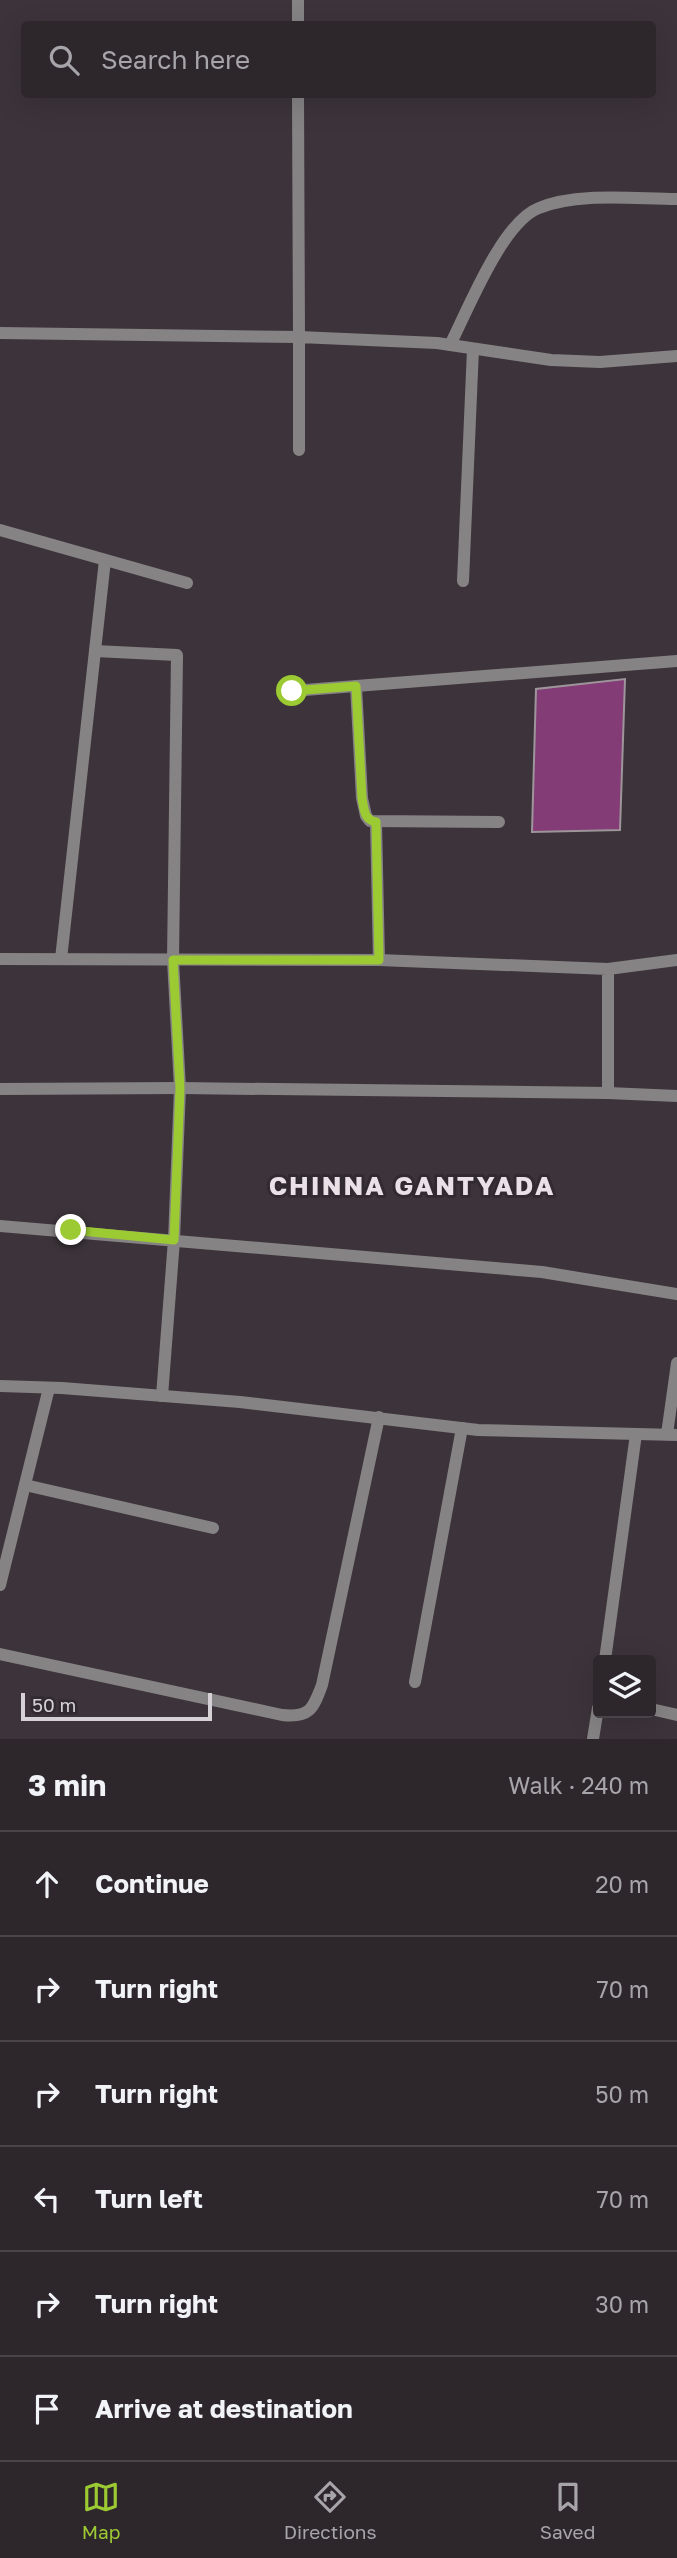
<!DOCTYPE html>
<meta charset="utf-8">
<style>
body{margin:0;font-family:"Golos Text",sans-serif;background:#393338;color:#f1f3f6}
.controls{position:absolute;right:21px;bottom:21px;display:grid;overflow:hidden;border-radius:7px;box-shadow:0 7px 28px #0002}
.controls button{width:63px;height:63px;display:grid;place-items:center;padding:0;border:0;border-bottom:2px solid #484448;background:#2d272c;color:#f1f3f6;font:35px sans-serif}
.scale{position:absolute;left:21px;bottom:18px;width:191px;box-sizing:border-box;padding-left:7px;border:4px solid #d5d1d4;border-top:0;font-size:19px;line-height:24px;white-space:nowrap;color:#d5d1d4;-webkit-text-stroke:5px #312a30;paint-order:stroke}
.stop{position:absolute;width:21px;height:21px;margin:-16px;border:5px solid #9cca32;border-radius:50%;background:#fff}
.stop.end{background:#9cca32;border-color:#fff;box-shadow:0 2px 7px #0008}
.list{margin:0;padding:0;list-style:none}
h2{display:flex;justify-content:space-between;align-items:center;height:91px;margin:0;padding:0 28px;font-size:30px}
h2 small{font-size:23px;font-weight:400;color:#a7a5a9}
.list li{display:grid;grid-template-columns:46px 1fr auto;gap:21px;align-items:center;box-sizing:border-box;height:105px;padding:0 28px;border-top:2px solid #484448}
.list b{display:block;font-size:26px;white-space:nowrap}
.list em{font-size:23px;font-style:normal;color:#a7a5a9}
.icon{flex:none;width:38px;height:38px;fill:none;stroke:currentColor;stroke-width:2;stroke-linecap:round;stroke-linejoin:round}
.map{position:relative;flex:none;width:677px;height:1739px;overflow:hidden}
.search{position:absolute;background:#2d272c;box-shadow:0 7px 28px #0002;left:21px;right:21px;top:21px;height:77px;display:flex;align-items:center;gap:18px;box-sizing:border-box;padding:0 24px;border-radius:7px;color:#a7a5a9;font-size:26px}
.sheet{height:721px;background:#2d272c}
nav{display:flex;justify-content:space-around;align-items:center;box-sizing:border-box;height:98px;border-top:2px solid #484448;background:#2d272c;font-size:19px;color:#a7a5a9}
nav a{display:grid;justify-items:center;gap:4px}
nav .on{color:#9cca32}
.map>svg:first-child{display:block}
.building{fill:#833c75;stroke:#9e959b;stroke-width:2}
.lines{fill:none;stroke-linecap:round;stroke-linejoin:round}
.minor{stroke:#868385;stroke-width:12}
.route{stroke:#9cca32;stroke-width:9}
.labels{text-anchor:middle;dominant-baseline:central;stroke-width:6;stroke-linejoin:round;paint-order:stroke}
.district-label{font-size:26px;font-weight:bold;letter-spacing:2px;fill:#eae1e7;stroke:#312a30}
</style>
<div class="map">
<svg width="677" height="1739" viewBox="0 0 677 1739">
<rect width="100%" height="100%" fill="#3c343a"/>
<polygon class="building" points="625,679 620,830 532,832 536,689"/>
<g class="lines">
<g class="minor">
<polyline points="298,0 298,24"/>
<polyline points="0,333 299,337 298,94"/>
<path d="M450,345C468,310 502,222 539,208C578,192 635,199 677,199"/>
<polyline points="299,450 299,337 437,343 551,360 600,362 677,356"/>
<polyline points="0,530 187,583"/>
<polyline points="463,581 473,349"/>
<polyline points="95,651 177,655 173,960 180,1088 174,1240 162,1396"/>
<polyline points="356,686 362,798 366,816 370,821 499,822"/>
<polyline points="292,691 677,661"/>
<polyline points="376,822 379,960"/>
<polyline points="0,959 379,960 608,969 608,1093"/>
<polyline points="61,959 105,560"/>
<polyline points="608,969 677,960"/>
<polyline points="0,1089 180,1088 608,1093 677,1096"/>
<polyline points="0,1226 542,1272 677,1294"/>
<polyline points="0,1386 62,1388 240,1402 478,1430 677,1435"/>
<polyline points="667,1434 677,1363"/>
<polyline points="25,1485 213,1528"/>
<polyline points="0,1585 49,1388"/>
<path d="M0,1654L282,1715C310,1718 313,1709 322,1685L379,1417"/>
<polyline points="605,1660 636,1434"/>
<polyline points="415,1682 462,1428"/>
<polyline points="651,1709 677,1715"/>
<polyline points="593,1739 598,1708"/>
</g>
</g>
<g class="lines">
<path class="route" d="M71,1230L174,1240L180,1088L173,960H379L376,822C364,820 364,809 362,798L356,686L292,691"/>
</g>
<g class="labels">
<g class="district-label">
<text x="412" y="1185">CHINNA GANTYADA</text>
</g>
</g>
</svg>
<div class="controls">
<button><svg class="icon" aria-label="layers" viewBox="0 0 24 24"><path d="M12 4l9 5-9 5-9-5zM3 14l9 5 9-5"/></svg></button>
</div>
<div class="scale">50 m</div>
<div class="stop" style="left:292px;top:691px"></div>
<div class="stop end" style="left:71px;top:1230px"></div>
<div class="search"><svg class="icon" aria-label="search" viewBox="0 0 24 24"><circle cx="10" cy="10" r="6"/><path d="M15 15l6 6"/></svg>Search here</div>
</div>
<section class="sheet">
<h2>3 min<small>Walk · 240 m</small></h2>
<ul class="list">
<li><svg class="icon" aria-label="ahead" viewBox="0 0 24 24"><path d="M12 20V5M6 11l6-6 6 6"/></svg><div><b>Continue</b></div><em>20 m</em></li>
<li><svg class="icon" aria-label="right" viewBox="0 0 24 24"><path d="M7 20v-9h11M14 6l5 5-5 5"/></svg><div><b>Turn right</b></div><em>70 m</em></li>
<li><svg class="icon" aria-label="right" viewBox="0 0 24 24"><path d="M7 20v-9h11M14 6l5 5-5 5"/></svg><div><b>Turn right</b></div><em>50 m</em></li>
<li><svg class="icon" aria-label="left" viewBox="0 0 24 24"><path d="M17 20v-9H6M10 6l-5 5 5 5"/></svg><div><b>Turn left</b></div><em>70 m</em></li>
<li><svg class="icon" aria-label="right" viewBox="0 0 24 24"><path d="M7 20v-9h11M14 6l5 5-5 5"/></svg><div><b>Turn right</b></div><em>30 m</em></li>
<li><svg class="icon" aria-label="arrive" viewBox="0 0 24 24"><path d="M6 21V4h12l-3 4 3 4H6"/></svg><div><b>Arrive at destination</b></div></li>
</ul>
</section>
<nav>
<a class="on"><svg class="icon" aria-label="map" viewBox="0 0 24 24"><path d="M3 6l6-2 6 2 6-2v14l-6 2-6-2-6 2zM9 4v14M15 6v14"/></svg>Map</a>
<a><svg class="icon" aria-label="directions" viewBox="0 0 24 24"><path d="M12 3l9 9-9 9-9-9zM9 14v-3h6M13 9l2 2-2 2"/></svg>Directions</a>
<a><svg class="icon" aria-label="saved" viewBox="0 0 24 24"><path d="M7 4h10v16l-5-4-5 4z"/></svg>Saved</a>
</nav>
